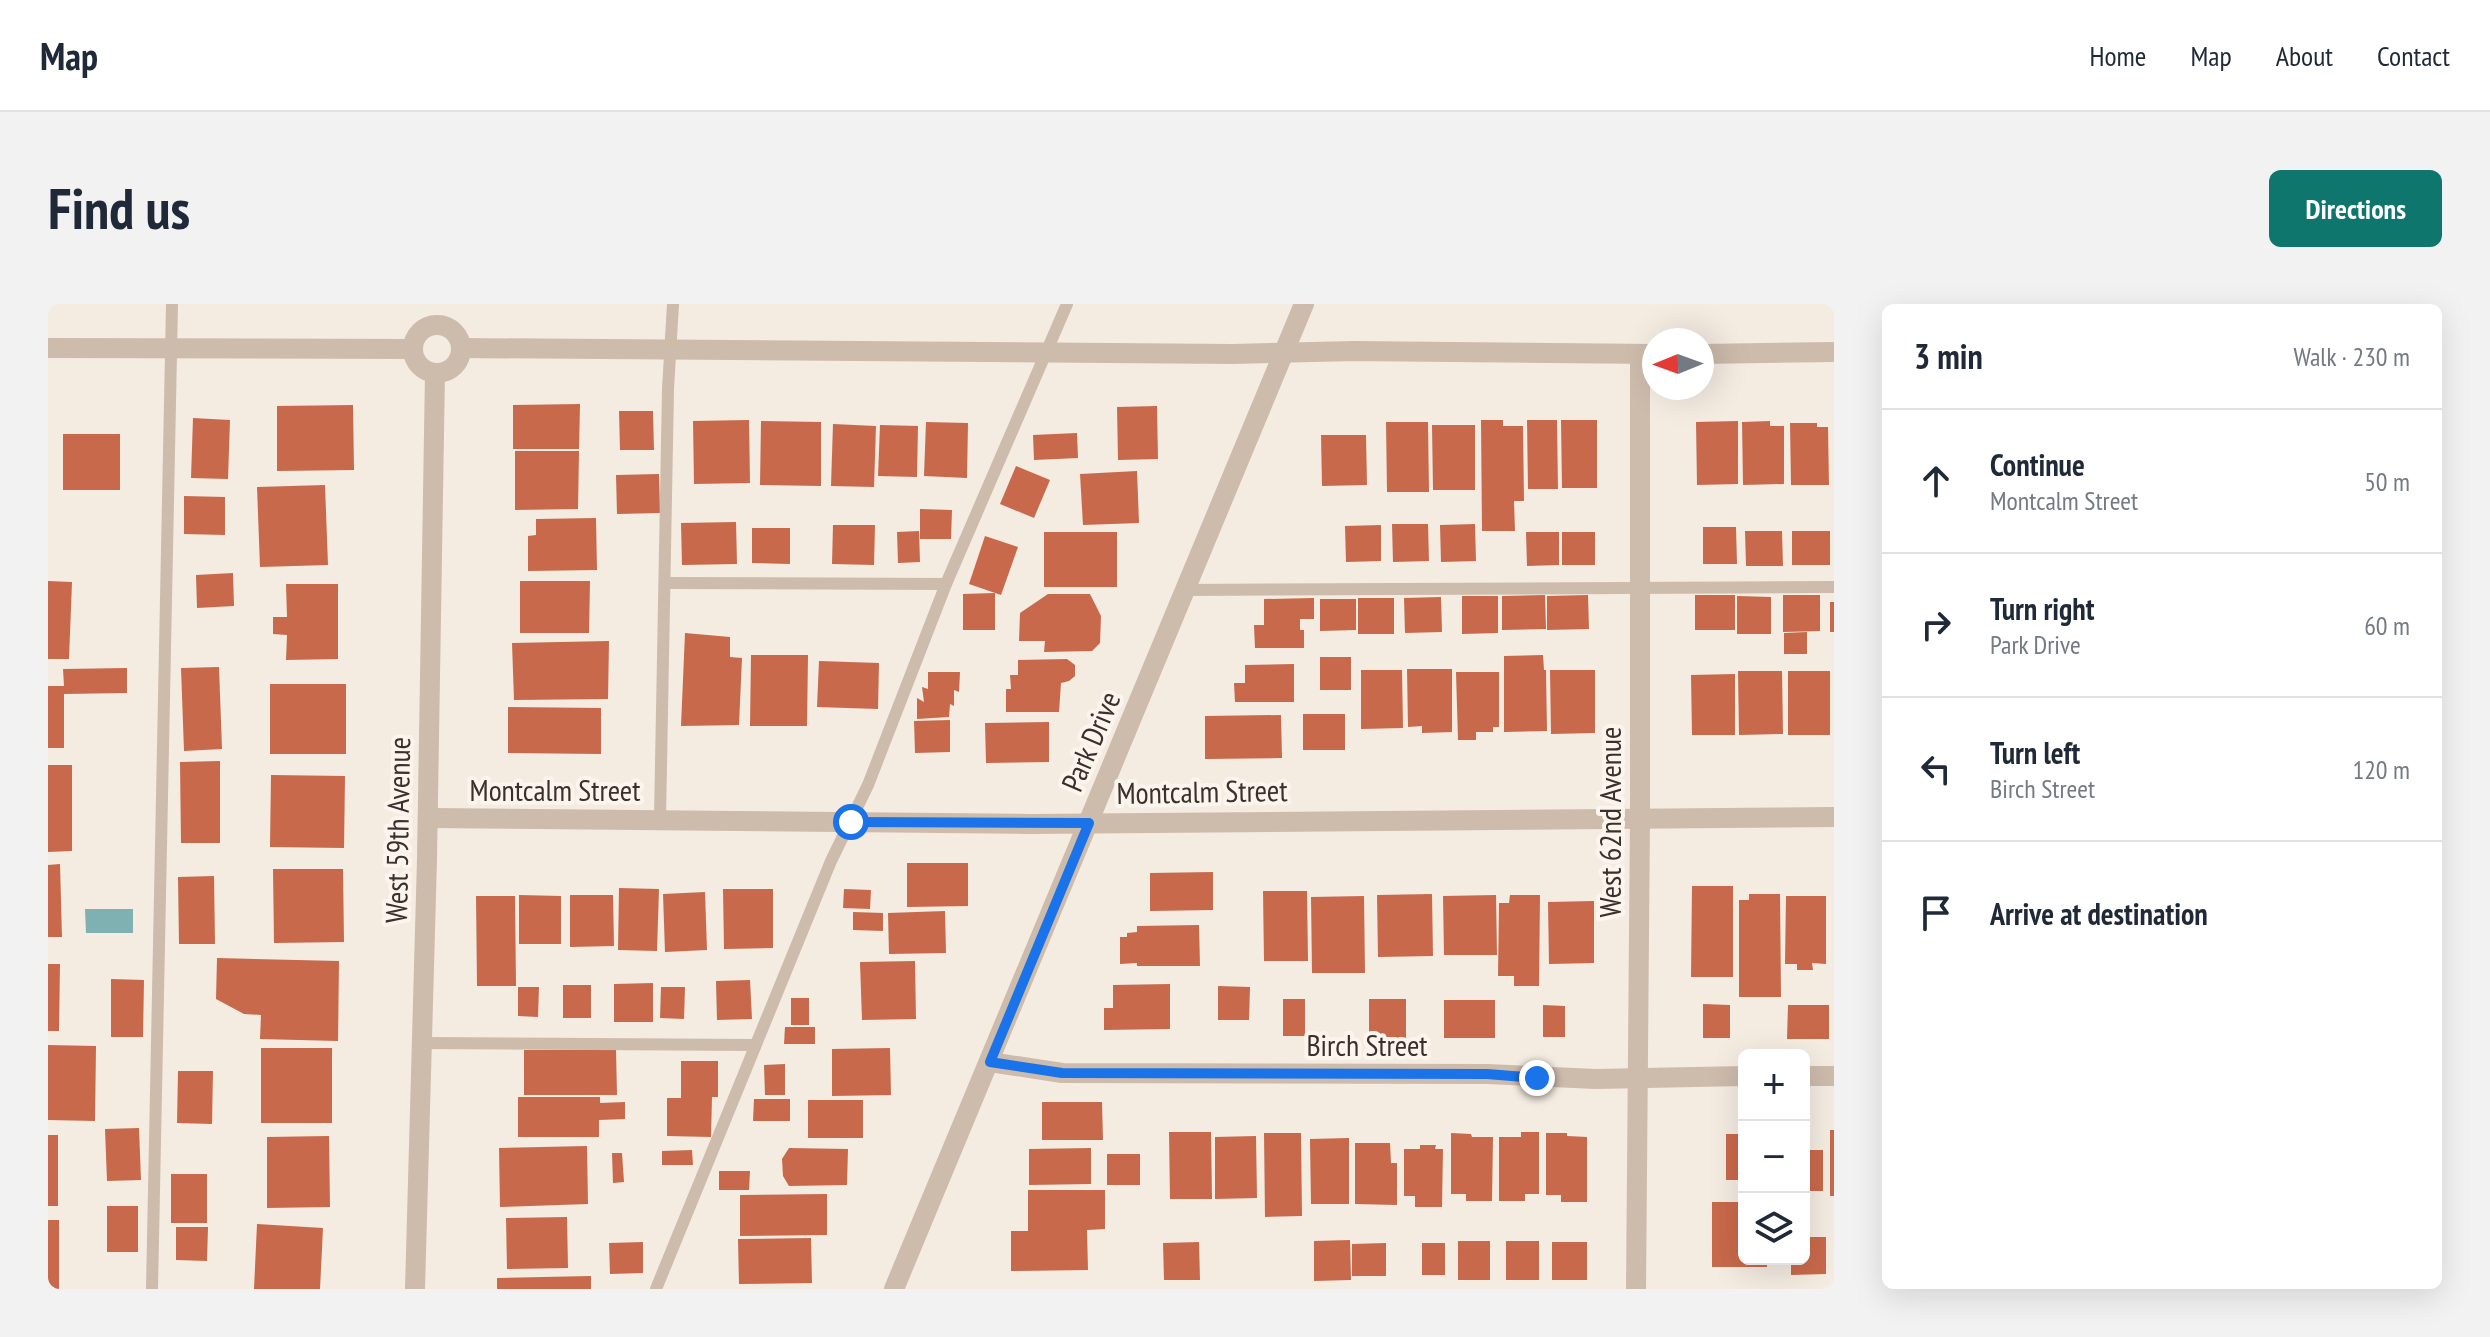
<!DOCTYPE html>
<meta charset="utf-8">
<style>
body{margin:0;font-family:"PT Sans Narrow",sans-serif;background:#f2f2f3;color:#1f2937}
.controls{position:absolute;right:24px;bottom:24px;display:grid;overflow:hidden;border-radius:12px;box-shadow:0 8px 32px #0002}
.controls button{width:72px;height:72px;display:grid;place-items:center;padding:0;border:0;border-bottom:2px solid #e0e1e3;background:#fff;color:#1f2937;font:40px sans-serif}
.compass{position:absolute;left:1594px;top:24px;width:72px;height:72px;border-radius:50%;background:#fff;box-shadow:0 8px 32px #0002;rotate:269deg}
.stop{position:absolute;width:24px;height:24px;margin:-18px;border:6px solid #1a73e8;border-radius:50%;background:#fff}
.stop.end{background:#1a73e8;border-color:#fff;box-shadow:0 2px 8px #0008}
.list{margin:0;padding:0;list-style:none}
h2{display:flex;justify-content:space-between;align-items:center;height:104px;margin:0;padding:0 32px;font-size:34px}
h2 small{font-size:26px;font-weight:400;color:#747a83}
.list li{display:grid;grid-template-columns:52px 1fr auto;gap:24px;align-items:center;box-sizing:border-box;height:144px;padding:0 32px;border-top:2px solid #e0e1e3}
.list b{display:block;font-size:30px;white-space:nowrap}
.list p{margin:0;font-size:26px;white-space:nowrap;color:#747a83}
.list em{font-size:26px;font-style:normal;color:#747a83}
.icon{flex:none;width:44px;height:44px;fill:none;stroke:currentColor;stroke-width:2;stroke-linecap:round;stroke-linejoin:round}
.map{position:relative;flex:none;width:1786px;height:985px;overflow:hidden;border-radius:12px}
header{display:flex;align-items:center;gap:48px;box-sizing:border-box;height:112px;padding:0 40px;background:#fff;border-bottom:2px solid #e0e1e3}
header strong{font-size:38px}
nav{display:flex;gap:44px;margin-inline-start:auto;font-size:28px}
.intro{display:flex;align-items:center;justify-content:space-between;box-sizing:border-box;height:192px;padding:0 48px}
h1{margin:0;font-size:56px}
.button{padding:20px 36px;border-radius:12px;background:#0f766e;color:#fff;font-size:28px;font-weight:700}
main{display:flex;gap:48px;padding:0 48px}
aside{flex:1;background:#fff;border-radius:12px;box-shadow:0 8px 32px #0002}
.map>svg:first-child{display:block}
.water{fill:#7fb0b2}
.building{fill:#c8694b}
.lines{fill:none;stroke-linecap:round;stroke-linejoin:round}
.service{stroke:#cdbbac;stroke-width:12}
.minor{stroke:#cdbbac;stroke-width:20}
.tertiary{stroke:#cdbbac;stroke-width:20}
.route{stroke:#1a73e8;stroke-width:10}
.labels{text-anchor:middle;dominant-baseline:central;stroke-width:8;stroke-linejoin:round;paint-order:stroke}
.street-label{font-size:30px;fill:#3b302b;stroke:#fbf5ee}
</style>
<header>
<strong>Map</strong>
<nav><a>Home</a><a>Map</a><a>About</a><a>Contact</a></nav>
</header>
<div class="intro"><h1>Find us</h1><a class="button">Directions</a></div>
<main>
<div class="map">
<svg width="1786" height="985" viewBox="0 0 1786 985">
<rect width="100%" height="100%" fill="#f4ebe1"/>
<polygon class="water" points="37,605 85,605 85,629 38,629"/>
<g class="building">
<polygon points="532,100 531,145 465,145 465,101"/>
<polygon points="305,101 306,166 229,167 229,102"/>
<polygon points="1109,102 1110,155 1070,156 1069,103"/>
<polygon points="571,107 605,107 606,146 572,146"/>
<polygon points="145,114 182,116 180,175 143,174"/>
<polygon points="701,116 702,179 646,180 645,117"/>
<polygon points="1433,116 1455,116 1455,122 1475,122 1476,197 1466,197 1467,227 1434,227"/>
<polygon points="1479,116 1509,116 1510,185 1480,185"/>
<polygon points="1513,116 1549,116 1549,184 1514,184"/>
<polygon points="713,117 773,118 773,182 712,181"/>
<polygon points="1690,117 1690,180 1649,181 1648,118"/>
<polygon points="1722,117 1722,122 1736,122 1736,180 1695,181 1694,118"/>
<polygon points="878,118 920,119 919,174 876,172"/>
<polygon points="1338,118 1380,118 1381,188 1339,188"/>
<polygon points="1742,119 1769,119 1769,123 1780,123 1781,181 1743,181"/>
<polygon points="785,120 828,122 826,183 783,182"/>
<polygon points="832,121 870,122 869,173 830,172"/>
<polygon points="1384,121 1427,121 1427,186 1385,186"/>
<polygon points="1029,129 1030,154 986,156 985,131"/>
<rect x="15" y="130" width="57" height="56"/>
<polygon points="1273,131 1318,131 1319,181 1274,182"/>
<polygon points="467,147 531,147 530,205 467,206"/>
<polygon points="968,162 1002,176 986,214 952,200"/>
<polygon points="1089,167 1091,219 1035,221 1032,170"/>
<polygon points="611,170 612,209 569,210 568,171"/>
<polygon points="277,181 280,261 212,263 209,183"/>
<polygon points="136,192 177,193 177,231 136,230"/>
<polygon points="872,205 904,206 903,235 872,235"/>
<polygon points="548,214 549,266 480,267 480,232 488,231 488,215"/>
<polygon points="688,218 689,260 634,261 633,219"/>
<polygon points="1344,220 1380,220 1381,257 1345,258"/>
<polygon points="1427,220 1428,257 1393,258 1392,221"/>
<polygon points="785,221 827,221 826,261 784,260"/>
<polygon points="1333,221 1333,257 1298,258 1297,222"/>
<polygon points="1655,223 1688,223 1689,260 1655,260"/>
<polygon points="704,224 742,224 742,260 704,259"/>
<polygon points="871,227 872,258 850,259 849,228"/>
<polygon points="1697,227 1734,227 1735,262 1698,262"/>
<rect x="1744" y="227" width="38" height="34"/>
<rect x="996" y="228" width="73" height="55"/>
<polygon points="1478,228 1511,228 1511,261 1479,262"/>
<rect x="1514" y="228" width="33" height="33"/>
<polygon points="937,232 970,243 953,291 921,280"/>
<polygon points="185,269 186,302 149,304 148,271"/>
<polygon points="0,277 24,278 21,355 0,355"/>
<polygon points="472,277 542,277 541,329 472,329"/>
<polygon points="238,280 290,280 290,355 238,356 239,331 225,330 225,313 239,313"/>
<polygon points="947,289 947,326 915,326 915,290"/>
<polygon points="1000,290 1042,290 1053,312 1052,339 1044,347 996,348 997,337 971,337 972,309"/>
<polygon points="1497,291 1498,325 1454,326 1454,292"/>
<polygon points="1540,291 1541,325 1499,326 1499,292"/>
<rect x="1647" y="291" width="40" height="35"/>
<polygon points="1735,291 1772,291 1772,327 1735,328"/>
<polygon points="1414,292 1450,292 1450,329 1414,330"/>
<polygon points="1689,292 1723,293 1723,330 1689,330"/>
<polygon points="1393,293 1394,328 1357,329 1356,294"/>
<polygon points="1266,294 1266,315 1252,315 1252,326 1256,326 1256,344 1207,344 1206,321 1216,321 1216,295"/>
<rect x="1310" y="294" width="36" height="36"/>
<polygon points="1272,295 1308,295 1308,326 1272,327"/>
<rect x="1782" y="298" width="4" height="30"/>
<polygon points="1759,328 1759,350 1736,350 1736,329"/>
<polygon points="637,329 682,333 682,353 694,354 691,421 633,422"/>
<polygon points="561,337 560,395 466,396 464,339"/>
<polygon points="703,351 760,351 759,422 702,422"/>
<polygon points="1495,351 1496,366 1498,366 1499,427 1456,428 1456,352"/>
<rect x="1272" y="353" width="31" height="33"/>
<polygon points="1019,355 1027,361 1027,372 1021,377 1013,379 1011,408 958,408 958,385 963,385 962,371 970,371 970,356"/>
<polygon points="771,357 831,359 830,405 769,403"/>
<polygon points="1246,360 1246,398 1187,398 1186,379 1197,379 1197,361"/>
<polygon points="171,363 174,445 136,447 133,364"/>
<polygon points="79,364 79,389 16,390 16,444 0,444 0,382 16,382 15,365"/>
<polygon points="1359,365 1404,365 1404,428 1374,429 1374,422 1360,423"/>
<polygon points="1313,366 1354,366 1355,424 1313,425"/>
<polygon points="1502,366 1547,366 1547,429 1503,430"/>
<polygon points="1690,367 1734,367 1735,430 1691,431"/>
<rect x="1740" y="367" width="42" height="64"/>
<polygon points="880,368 912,368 911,388 906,386 906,402 902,400 901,413 869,415 869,394 876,398 874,383 880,385"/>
<polygon points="1408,368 1451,368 1451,423 1445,423 1445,428 1428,428 1428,436 1410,436"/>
<polygon points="1687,370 1687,431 1644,431 1643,371"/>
<rect x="222" y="380" width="76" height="70"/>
<polygon points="460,403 553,404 553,450 460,449"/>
<rect x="1255" y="410" width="42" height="36"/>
<polygon points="1233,411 1234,454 1157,455 1157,412"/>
<polygon points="902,416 902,448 867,449 866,417"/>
<polygon points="1001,418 1001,458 938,459 937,419"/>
<polygon points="172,457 172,539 133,539 132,458"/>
<polygon points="0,461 24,461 24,547 0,548"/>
<polygon points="223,471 297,472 296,544 222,543"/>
<polygon points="859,559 920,559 920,602 859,603"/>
<polygon points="12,560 14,633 0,633 0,561"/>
<polygon points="225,565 295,565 296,638 226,639"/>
<polygon points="1165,568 1165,606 1102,607 1102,569"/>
<polygon points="166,572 167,640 131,640 130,573"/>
<polygon points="1644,582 1685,582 1685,673 1643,673"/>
<polygon points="571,584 611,585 609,647 570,646"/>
<polygon points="675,585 725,585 725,644 676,645"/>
<polygon points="796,585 823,586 822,605 795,604"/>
<polygon points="1215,587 1259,587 1260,657 1216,657"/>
<polygon points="657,588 659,646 617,648 615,590"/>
<polygon points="1384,590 1385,652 1330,653 1329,591"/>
<polygon points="1701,590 1732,590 1733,693 1691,693 1691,596 1701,596"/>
<polygon points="471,591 513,592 513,640 471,640"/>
<polygon points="522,591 565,591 566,642 522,643"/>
<polygon points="1448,591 1449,651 1396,651 1395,592"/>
<polygon points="1462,591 1492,591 1491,682 1466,682 1466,672 1450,672 1451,599 1461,599"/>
<polygon points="428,592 467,592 468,682 429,682"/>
<polygon points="1316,592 1317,669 1264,669 1263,593"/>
<polygon points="1738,592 1778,592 1778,660 1764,659 1765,666 1749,666 1749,660 1737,660"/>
<polygon points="1546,597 1546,659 1501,660 1500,598"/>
<polygon points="897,607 898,649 841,650 840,609"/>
<polygon points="805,608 835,609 835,627 805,626"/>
<polygon points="1151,621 1152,662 1089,662 1089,659 1072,660 1072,633 1079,633 1079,629 1089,628 1089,622"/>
<polygon points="169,654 291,657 290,737 212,735 213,711 196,710 168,695"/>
<polygon points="867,657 868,715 814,716 812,658"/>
<polygon points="0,660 12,660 11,727 0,727"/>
<polygon points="63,675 96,676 95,733 63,733"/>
<polygon points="702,676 704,715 669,716 668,677"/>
<polygon points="605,679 605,718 566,718 566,680"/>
<polygon points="1122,680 1122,725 1056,726 1056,704 1065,704 1065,681"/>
<rect x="515" y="681" width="28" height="33"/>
<polygon points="1170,682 1202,683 1201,716 1170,716"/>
<polygon points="470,683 491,683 490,713 470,712"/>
<polygon points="613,683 637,683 636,715 612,714"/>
<rect x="743" y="694" width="18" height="27"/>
<rect x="1235" y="695" width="22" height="37"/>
<rect x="1321" y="695" width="37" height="39"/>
<rect x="1396" y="696" width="51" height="38"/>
<polygon points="1655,700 1682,701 1682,734 1655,734"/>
<polygon points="1495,701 1517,702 1517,733 1495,733"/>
<polygon points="1740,701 1781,701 1781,735 1739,735"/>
<polygon points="737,723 767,723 767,740 736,740"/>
<polygon points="0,741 48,742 47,817 0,816"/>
<rect x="213" y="744" width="71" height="75"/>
<polygon points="842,744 843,791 784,792 784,745"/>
<polygon points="476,746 568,746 569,791 476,791"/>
<polygon points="633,757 670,757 670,793 664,793 663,833 619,832 619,794 633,794"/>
<polygon points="737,760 737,791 717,791 716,761"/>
<polygon points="130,767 165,767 164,820 129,819"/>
<polygon points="470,793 552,793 552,799 577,798 577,815 551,816 551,833 470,833"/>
<polygon points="706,795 742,795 742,817 705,817"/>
<rect x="760" y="796" width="55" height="38"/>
<polygon points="994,798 1054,798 1055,836 994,836"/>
<polygon points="91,824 93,876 59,877 57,825"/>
<rect x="1782" y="826" width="4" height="66"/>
<polygon points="1121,828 1163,828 1164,895 1122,895"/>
<polygon points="1473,828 1491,828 1491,890 1477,890 1477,897 1451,897 1451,833 1473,833"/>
<polygon points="1216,829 1253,829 1254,912 1217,913"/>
<polygon points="1403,829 1423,830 1424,833 1445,833 1444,897 1418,897 1418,890 1403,890"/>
<polygon points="1498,829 1519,829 1519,832 1539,833 1539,898 1513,898 1513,891 1498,891"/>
<rect x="1678" y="830" width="18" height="46"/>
<rect x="0" y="831" width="10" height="71"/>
<polygon points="281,832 282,903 219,904 219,833"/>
<polygon points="1208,832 1209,894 1167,895 1167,833"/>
<polygon points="1301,834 1301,900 1263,900 1262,835"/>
<polygon points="1307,839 1342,839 1343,859 1349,859 1349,901 1307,900"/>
<polygon points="1372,841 1388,841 1387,845 1395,845 1394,903 1367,903 1367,892 1356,892 1356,845 1372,845"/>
<polygon points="539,842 540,900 452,903 451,844"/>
<polygon points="741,844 800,845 799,881 741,882 735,872 734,855"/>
<polygon points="1043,844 1043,880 981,881 981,845"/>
<polygon points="644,846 645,861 614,861 614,847"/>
<polygon points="1757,846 1775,846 1775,887 1758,887"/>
<polygon points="564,849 574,849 576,878 565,879"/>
<rect x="1059" y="850" width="33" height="31"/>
<polygon points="671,867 702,867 701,886 671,886"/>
<rect x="123" y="870" width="36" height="49"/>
<polygon points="980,886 1057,886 1057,925 1039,926 1040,966 963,967 963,927 980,927"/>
<polygon points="779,890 779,931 692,932 692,891"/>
<polygon points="1664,898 1696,898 1696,955 1719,955 1719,963 1664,963"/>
<rect x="59" y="902" width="31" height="46"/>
<polygon points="519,913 520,964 459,965 458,914"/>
<rect x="0" y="916" width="11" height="69"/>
<polygon points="209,920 275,924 272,985 206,985"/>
<polygon points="128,923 160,923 159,957 128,956"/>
<polygon points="1756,933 1778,933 1778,970 1743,971 1743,955 1756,955"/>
<polygon points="763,934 764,979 691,980 690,935"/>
<polygon points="1302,936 1303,976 1266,977 1266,937"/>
<rect x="1410" y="937" width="32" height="39"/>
<rect x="1458" y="937" width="33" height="39"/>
<polygon points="595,938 595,969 562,970 561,939"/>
<polygon points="1151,938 1152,976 1116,976 1115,939"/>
<rect x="1504" y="938" width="35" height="38"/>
<polygon points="1338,939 1338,972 1304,972 1304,940"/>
<rect x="1374" y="939" width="23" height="32"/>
<polygon points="543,972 543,985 449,985 449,974"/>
</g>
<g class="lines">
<g class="service">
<polyline points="617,279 898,280"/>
<polyline points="1138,286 1786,283"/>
<polyline points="612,515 620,85 625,0"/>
<polyline points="374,739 707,741"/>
<polyline points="104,985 124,0"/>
<polyline points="608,985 783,557 820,481 898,280 1019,0"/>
</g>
<g class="minor">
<circle cx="389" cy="45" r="24"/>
<polyline points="0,44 365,45"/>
<polyline points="413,44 1184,50 1306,47 1606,50"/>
<polyline points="1654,50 1786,48"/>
<polyline points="380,514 983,520 1786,513"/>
<polyline points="942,758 1014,769 1439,770 1548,775 1696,772"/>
<polyline points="1756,772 1786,772"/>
<polyline points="367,985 379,555 387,69"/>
<polyline points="1588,985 1592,513 1592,50"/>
</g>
<polyline class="tertiary" points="846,985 1256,0"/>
</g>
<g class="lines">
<polyline class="route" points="803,518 1041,519 942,758 1014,769 1439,770 1489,774"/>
</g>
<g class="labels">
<g class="street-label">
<text transform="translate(1042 437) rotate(-67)">Park Drive</text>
<text x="507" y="485">Montcalm Street</text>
<text transform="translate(1154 487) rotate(-1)">Montcalm Street</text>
<text transform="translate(1561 518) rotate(-90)">West 62nd Avenue</text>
<text transform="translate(349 526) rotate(-89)">West 59th Avenue</text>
<text x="1319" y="740">Birch Street</text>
</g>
</g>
</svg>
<div class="controls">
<button>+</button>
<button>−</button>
<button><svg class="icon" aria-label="layers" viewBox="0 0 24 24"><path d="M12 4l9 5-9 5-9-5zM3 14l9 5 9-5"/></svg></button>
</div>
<svg class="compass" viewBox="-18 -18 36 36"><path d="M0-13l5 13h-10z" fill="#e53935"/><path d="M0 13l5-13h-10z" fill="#747a83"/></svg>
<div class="stop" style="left:803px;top:518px"></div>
<div class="stop end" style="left:1489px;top:774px"></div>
</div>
<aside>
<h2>3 min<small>Walk · 230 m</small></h2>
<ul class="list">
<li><svg class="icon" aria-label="ahead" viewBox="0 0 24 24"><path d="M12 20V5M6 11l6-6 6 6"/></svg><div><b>Continue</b><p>Montcalm Street</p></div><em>50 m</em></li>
<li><svg class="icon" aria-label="right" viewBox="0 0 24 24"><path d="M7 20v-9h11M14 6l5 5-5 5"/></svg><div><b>Turn right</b><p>Park Drive</p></div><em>60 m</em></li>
<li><svg class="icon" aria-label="left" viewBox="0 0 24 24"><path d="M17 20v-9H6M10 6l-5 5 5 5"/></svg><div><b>Turn left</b><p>Birch Street</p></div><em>120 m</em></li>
<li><svg class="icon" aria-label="arrive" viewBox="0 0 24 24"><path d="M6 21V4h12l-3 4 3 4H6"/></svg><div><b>Arrive at destination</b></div></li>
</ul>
</aside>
</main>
